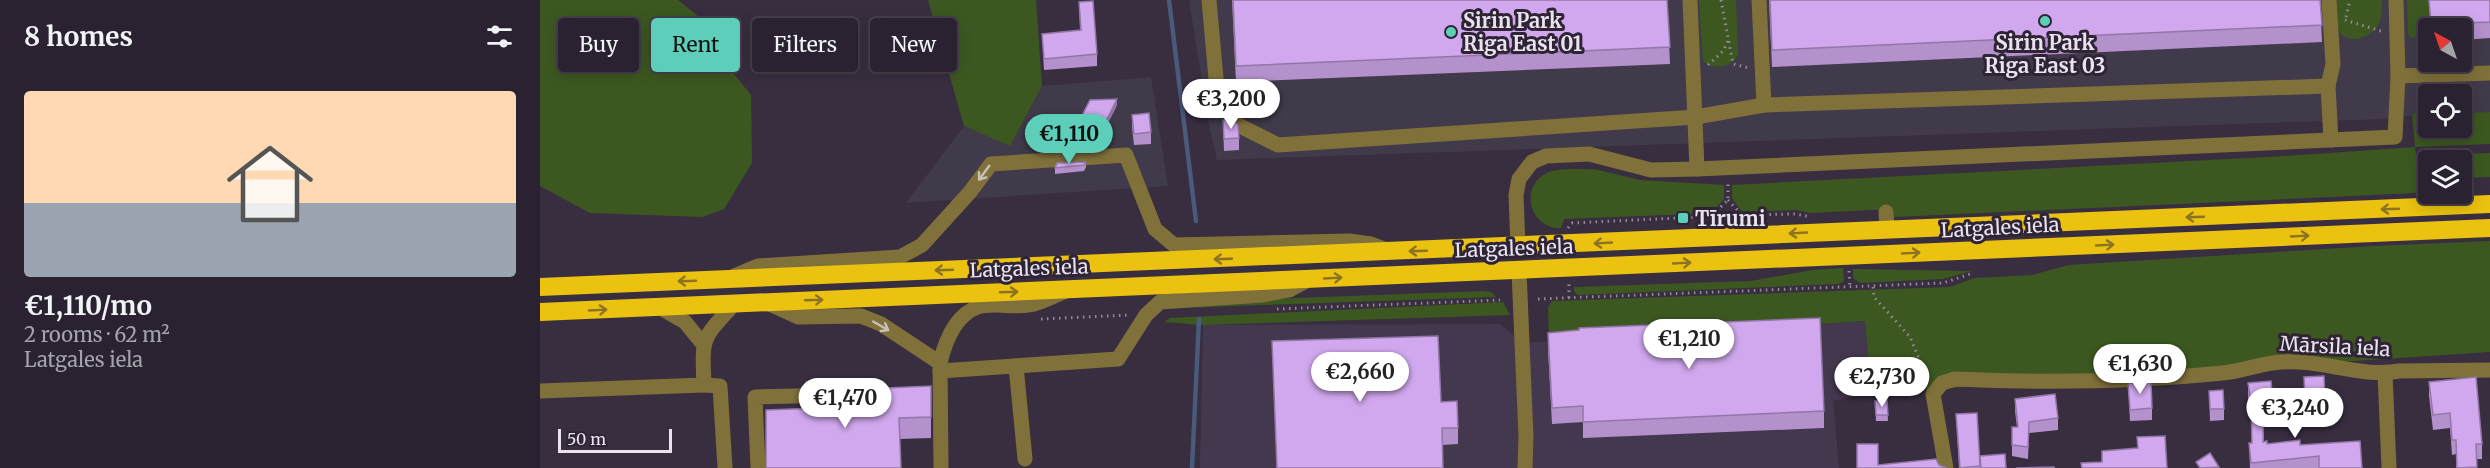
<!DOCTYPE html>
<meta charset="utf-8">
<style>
:root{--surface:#2a2230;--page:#322a38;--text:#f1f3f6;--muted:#a5a4ab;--line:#463f4c;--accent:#5dceb9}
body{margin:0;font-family:Merriweather,serif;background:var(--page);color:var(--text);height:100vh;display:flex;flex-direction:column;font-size:22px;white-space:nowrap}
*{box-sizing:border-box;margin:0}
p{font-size:20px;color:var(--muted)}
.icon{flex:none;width:33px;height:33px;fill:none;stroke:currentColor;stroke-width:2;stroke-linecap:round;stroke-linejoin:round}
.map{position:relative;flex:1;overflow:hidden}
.side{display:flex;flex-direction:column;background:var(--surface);width:540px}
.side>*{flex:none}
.top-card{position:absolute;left:18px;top:18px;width:570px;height:54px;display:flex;gap:12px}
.needle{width:39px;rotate:320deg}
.controls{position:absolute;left:1878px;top:18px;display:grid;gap:12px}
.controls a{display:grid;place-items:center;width:54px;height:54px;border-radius:6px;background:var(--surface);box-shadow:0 3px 15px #0003,0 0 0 2px var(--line);font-size:30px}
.scale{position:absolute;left:18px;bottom:15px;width:114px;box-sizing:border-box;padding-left:6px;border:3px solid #e9e3ee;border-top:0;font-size:16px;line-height:21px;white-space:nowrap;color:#e9e3ee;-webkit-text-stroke:4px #2e2435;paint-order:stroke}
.price{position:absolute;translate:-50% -51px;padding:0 14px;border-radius:21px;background:#fff;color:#222;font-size:20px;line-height:39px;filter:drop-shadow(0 2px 3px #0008)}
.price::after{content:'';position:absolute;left:50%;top:36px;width:18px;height:14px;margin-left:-9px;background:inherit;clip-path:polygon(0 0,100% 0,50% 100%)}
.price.on{background:var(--accent);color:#111}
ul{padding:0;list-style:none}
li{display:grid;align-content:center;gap:12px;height:318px;padding:0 24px}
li+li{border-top:2px solid var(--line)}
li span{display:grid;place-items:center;height:186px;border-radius:6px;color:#555}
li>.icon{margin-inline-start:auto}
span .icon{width:108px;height:108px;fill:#fffc;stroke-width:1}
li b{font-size:26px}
h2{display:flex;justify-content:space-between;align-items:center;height:72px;padding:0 24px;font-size:26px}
.chip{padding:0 21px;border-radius:6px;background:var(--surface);box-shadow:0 3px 15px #0003,0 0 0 2px var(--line);font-size:21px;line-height:54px}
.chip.on{background:var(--accent);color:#111}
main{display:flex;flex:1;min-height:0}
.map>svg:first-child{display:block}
</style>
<main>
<section class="side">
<h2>8 homes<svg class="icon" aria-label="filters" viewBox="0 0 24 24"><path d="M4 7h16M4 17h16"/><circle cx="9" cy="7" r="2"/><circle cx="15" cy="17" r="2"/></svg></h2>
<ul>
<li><span style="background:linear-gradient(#ffd9b3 60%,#9aa5b1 0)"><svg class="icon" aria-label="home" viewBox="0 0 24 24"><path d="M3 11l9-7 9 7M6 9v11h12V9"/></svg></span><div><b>€1,110/mo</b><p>2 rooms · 62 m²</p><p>Latgales iela</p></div></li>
</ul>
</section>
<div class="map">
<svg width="1950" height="468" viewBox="0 0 1950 468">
<rect width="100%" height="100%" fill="#382e40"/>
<g fill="#403a4a" fill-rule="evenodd">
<path d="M 649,0 L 1950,0 L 1950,112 L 1922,113 L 1922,94 L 1888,94 L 1888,113 L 1843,119 L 677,160 L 669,126 ZM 1888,28 L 1922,28 L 1922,62 L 1888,62 Z"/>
<path d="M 611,77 L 628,186 L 366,203 L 424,126 L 470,146 L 502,86 Z"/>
</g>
<path fill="#44384e" d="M 1326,321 L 1332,393 L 1293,401 L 1299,468 L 660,468 L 663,325 L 960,324 L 982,343 Z"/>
<g fill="#3c5820">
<path d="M 0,0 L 138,0 L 163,20 L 189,68 L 211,95 L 212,163 L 184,209 L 162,217 L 50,213 L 0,186 Z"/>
<path d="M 388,0 L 496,0 L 502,86 L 470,146 L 424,126 Z"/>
<path d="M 1159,0 L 1196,0 L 1198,54 C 1194,67 1172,71 1163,61 Z"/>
<path d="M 1796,0 L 1842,0 C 1842,9 1842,20 1837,27 C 1828,39 1804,46 1798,28 C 1795,21 1797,8 1796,0 Z"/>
<path d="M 1867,0 L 1889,0 L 1888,36 L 1872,38 L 1868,34 Z"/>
<path d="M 1950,112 L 1950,144 L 1875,147 L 1876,156 L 1950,153 L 1950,177 L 1922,178 L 1922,160 L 1888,160 L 1888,180 L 1876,180 L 1877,193 L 1354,217 L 1353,209 L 1270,213 L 1256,210 L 1202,212 L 1192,198 L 1192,185 L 1746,156 L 1875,147 L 1872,114 L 1888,113 L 1888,128 L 1922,128 L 1922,113 Z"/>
<path d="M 1054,169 L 1100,180 L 1184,185 L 1184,199 L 1175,209 L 1153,209 L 1152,214 L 1024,219 L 1021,228 C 989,229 979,186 1007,173 C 1021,167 1039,170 1054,169 Z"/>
<path d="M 1950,241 L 1950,352 L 1332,393 L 1325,321 L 1009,341 L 1008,307 L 1012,301 L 1410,287 L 1434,278 L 1492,275 L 1529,265 L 1833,246 Z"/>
<path d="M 1303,268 L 1304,281 L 1299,284 L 1038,295 L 1034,291 L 1034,287 L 1211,281 L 1273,270 Z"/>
<path d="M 1313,269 L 1432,271 L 1403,279 L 1320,283 L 1313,278 Z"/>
<path d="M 943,291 L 951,292 L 956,297 L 639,308 L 646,302 Z"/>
<path d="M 963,302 L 970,315 L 663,325 L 624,322 L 630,318 Z"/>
</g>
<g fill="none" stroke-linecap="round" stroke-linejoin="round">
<g stroke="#495a7b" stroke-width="4.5">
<path d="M 629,0 L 656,221"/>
<path d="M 652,468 L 659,319"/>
</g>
<g stroke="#938b9a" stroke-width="3" stroke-dasharray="1.5 4.5" stroke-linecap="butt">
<path d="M 1181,0 L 1193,64 L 1209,68"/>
<path d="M 1806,17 L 1810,0"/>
<path d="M 1805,20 L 1844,32"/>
<path d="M 1168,65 L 1183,51 L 1188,41"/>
<path d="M 1188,200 L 1201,214"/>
<path d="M 1172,215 L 1188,200 L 1188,180"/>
<path d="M 1028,228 L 1032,223 L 1201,215 L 1254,214 L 1267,216"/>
<path d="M 1309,271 L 1310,287"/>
<path d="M 1333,287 L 1334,297 L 1370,337 L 1387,378"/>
<path d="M 1029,298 L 1029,284"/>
<path d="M 998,299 L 1403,283 L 1433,273"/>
<path d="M 737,309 L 960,300"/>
<path d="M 501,319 L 590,315"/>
</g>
<g stroke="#80703a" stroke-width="15">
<path d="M 669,0 L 677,90 L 696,124 L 738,145 L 1156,117 L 1224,105"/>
<path d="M 1150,0 L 1157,169"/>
<path d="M 1219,0 L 1224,105 L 1788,86"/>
<path d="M 1789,0 L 1793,64 L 1788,86 L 1791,140"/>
<path d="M 1858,76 L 1950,73"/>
<path d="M 1346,212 L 1347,229"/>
<path d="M 978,247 L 976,195 L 979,179 L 992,162 L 1006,156 L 1049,154 L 1111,170 L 1157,169 L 1855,137 L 1858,76 L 1856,0"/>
<path d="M 979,271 L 986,437 L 985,468"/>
<path d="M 192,277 L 218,266 L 360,257 L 382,245 L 430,192 L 451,164 L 586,155 L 615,229 L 634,245 L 809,241 L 831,244 L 844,249"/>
<path d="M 225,302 L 258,317 L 321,316 L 341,324 L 400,363"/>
<path d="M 119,307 L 145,322 L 163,344"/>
<path d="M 476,366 L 485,459"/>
<path d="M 400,371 L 578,359 L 606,315 L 620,302 L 723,295 L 749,290 L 768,280"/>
<path d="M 1845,373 L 1849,468"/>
<path d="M 164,385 L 180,386 L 185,468"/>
<path d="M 0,391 L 164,385 C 162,337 161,340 194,304"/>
<path d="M 218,468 L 215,397 L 298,395"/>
<path d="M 401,468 L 400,363 C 405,342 415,315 438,307 C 453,302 473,308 489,305 C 501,303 513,296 524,292"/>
<path d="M 1406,468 L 1393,394 L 1402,383 L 1415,379 C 1504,383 1594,382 1683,373 C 1703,371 1722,363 1742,362 C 1781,359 1821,378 1859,371 L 1950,370"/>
</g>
<g stroke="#ebc210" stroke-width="18">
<path d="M 0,287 L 1950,204"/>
<path d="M 0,312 L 1950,228"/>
</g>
</g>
<g fill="#b490cd">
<path d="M 692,0 L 1127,0 L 1130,64 L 696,82 Z"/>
<path d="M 1229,0 L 1780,0 L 1782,42 L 1232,67 Z"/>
<path d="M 1889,0 L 1950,0 L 1950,38 L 1922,40 L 1922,28 L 1890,28 Z"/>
<path d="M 539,2 L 557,54 L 557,66 L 504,70 L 502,34 L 540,30 Z"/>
<path d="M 577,105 L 556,147 L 528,149 L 528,143 Z"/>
<path d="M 592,115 L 611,132 L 611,144 L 594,145 L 592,127 Z"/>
<path d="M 683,120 L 699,138 L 699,150 L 684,151 Z"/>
<path d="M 546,162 L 546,167 L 544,171 L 515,174 L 515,168 Z"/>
<path d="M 1008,333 L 1284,411 L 1284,428 L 1043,438 L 1043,422 L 1012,424 L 1008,349 Z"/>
<path d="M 732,341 L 901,402 L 918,428 L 918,444 L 902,445 L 903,468 L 737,468 Z"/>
<path d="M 1764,377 L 1785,403 L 1785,415 L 1765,416 Z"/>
<path d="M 1889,382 L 1942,444 L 1942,459 L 1936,459 L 1937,468 L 1916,468 L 1916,454 L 1912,455 L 1910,428 L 1893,430 L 1889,396 Z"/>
<path d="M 1588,383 L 1612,408 L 1612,420 L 1590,421 Z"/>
<path d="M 1708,383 L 1733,402 L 1733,416 L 1724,417 L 1724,442 L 1727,444 L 1760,445 L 1822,468 L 1710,468 L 1709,443 L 1712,443 L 1711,418 L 1708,397 Z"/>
<path d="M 391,386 L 391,438 L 359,439 L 278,408 L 278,391 Z"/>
<path d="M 1669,391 L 1684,409 L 1684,420 L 1670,421 Z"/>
<path d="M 1475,399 L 1518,418 L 1518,430 L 1489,433 L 1488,459 L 1472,456 L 1472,427 L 1477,427 L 1475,411 Z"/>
<path d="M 1347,400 L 1348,421 L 1336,421 L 1335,401 Z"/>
<path d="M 1416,414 L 1440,463 L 1466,468 L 1419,468 Z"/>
</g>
<path fill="#9276a7" d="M 577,99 L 577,105 L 556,147 L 556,141 Z"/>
<g fill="#d1a8ee" stroke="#9276a7" stroke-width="1.5">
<path d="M 693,0 L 1127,0 L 1130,47 L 696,66 Z"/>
<path d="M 1230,0 L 1780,0 L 1782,25 L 1232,50 Z"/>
<path d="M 1889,0 L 1950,0 L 1950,22 L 1891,24 Z"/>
<path d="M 553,1 L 557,54 L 504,59 L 502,34 L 541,30 L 539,2 Z"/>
<path d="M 577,99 L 556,141 L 528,143 L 550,100 Z"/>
<path d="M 609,113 L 611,132 L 594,134 L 592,115 Z"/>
<path d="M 683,120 L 690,120 L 698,124 L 699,138 L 684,139 Z"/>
<path d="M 546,162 L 544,165 L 515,168 L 517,163 Z"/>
<path d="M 1280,318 L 1284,411 L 1043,422 L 1043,406 L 1012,408 L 1008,333 L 1039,330 L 1039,328 Z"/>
<path d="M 898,336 L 901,402 L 917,401 L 918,428 L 902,428 L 903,468 L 737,468 L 732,341 Z"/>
<path d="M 1784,376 L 1785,403 L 1765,404 L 1764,377 Z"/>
<path d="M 1936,377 L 1942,444 L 1936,444 L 1937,467 L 1917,468 L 1916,440 L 1912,440 L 1910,413 L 1893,415 L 1889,382 Z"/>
<path d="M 1611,381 L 1612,408 L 1590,410 L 1588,383 Z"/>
<path d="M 1731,381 L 1733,402 L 1724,403 L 1723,442 L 1727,441 L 1727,444 L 1760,440 L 1760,445 L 1820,441 L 1822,468 L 1779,468 L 1779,456 L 1711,463 L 1709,443 L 1712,443 L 1711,404 L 1708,383 Z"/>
<path d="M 391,386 L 391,417 L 359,418 L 361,468 L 226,468 L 226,410 L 278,408 L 278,391 Z"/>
<path d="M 1683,390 L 1684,409 L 1670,409 L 1669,391 Z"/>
<path d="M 1515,394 L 1518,418 L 1489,422 L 1488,447 L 1472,445 L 1472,427 L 1478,427 L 1475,399 Z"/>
<path d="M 1347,400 L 1348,415 L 1336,415 L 1335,401 Z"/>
<path d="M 1437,413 L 1440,466 L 1420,468 L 1416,414 Z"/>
<path d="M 1625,436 L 1627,468 L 1542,468 L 1541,463 L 1562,462 L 1562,451 L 1598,448 L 1597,437 Z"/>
<path d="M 1317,444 L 1338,444 L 1338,465 L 1396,459 L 1399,465 L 1407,468 L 1317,468 Z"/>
<path d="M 1670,453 L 1679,467 L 1660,468 L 1656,462 Z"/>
<path d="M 1465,454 L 1466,468 L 1441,468 L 1440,456 Z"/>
<path d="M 1514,467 L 1514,468 L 1476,468 Z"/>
</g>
<defs><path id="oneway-shaft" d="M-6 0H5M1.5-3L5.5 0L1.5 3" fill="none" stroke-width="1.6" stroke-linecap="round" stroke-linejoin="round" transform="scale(1.5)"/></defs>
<g stroke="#cac0b8">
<use href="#oneway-shaft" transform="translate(444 173) rotate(126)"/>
<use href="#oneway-shaft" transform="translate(341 326) rotate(30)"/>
</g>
<g stroke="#8c7322">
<use href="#oneway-shaft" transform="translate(1850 209) rotate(178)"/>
<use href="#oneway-shaft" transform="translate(1655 217) rotate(178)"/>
<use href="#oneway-shaft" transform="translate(1258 233) rotate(177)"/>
<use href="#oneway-shaft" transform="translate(1760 236) rotate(-3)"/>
<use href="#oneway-shaft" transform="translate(1063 243) rotate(177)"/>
<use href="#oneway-shaft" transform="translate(1565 245) rotate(-3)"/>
<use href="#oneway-shaft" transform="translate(878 251) rotate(178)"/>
<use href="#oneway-shaft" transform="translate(1371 253) rotate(-3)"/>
<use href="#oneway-shaft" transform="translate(683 259) rotate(178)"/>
<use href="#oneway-shaft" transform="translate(1142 263) rotate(-3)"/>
<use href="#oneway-shaft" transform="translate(404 270) rotate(178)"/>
<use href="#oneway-shaft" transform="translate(793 278) rotate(-3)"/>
<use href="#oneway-shaft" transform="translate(147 281) rotate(178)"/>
<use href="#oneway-shaft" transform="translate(469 292) rotate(-2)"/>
<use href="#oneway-shaft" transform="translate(274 300) rotate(-2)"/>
<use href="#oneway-shaft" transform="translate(58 310) rotate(-3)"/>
</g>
<g fill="#5dceb9" stroke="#2e2435" stroke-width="2">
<circle cx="1505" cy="21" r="6"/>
<circle cx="911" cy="32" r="6"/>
<rect x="1137" y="212" width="12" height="12" rx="3"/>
</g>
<g text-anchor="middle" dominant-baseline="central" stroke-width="6" stroke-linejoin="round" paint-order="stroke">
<g font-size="20" font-weight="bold" fill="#e9e3ee" stroke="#2e2435" text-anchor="start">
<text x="923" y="20">Sirin Park<tspan x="923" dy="23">Riga East 01</tspan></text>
<text x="1505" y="42" text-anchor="middle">Sirin Park<tspan x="1505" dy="23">Riga East 03</tspan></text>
<text x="1155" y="218">Tīrumi</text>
</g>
<g font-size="20" fill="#e9e3ee" stroke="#2e2435">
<text transform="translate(1460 227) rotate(-3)">Latgales iela</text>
<text transform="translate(974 248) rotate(-2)">Latgales iela</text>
<text transform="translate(489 268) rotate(-2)">Latgales iela</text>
<text transform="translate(1795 346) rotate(3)">Mārsila iela</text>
</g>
</g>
</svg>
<div class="controls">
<a><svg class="needle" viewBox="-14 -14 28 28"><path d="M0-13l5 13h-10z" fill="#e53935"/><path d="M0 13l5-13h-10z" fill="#a5a4ab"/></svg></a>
<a><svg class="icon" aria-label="locate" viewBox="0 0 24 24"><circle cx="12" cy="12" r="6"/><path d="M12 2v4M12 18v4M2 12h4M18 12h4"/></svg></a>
<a><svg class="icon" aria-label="layers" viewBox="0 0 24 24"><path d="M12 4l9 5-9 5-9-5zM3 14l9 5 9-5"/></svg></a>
</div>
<div class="scale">50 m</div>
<b class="price" style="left:691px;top:130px">€3,200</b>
<b class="price on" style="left:529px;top:165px">€1,110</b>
<b class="price" style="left:1149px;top:370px">€1,210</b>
<b class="price" style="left:1600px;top:395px">€1,630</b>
<b class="price" style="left:820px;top:403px">€2,660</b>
<b class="price" style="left:1342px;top:408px">€2,730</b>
<b class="price" style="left:305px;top:429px">€1,470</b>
<b class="price" style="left:1755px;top:439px">€3,240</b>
<div class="top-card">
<a class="chip">Buy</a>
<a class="chip on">Rent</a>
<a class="chip">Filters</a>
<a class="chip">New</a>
</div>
</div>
</main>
